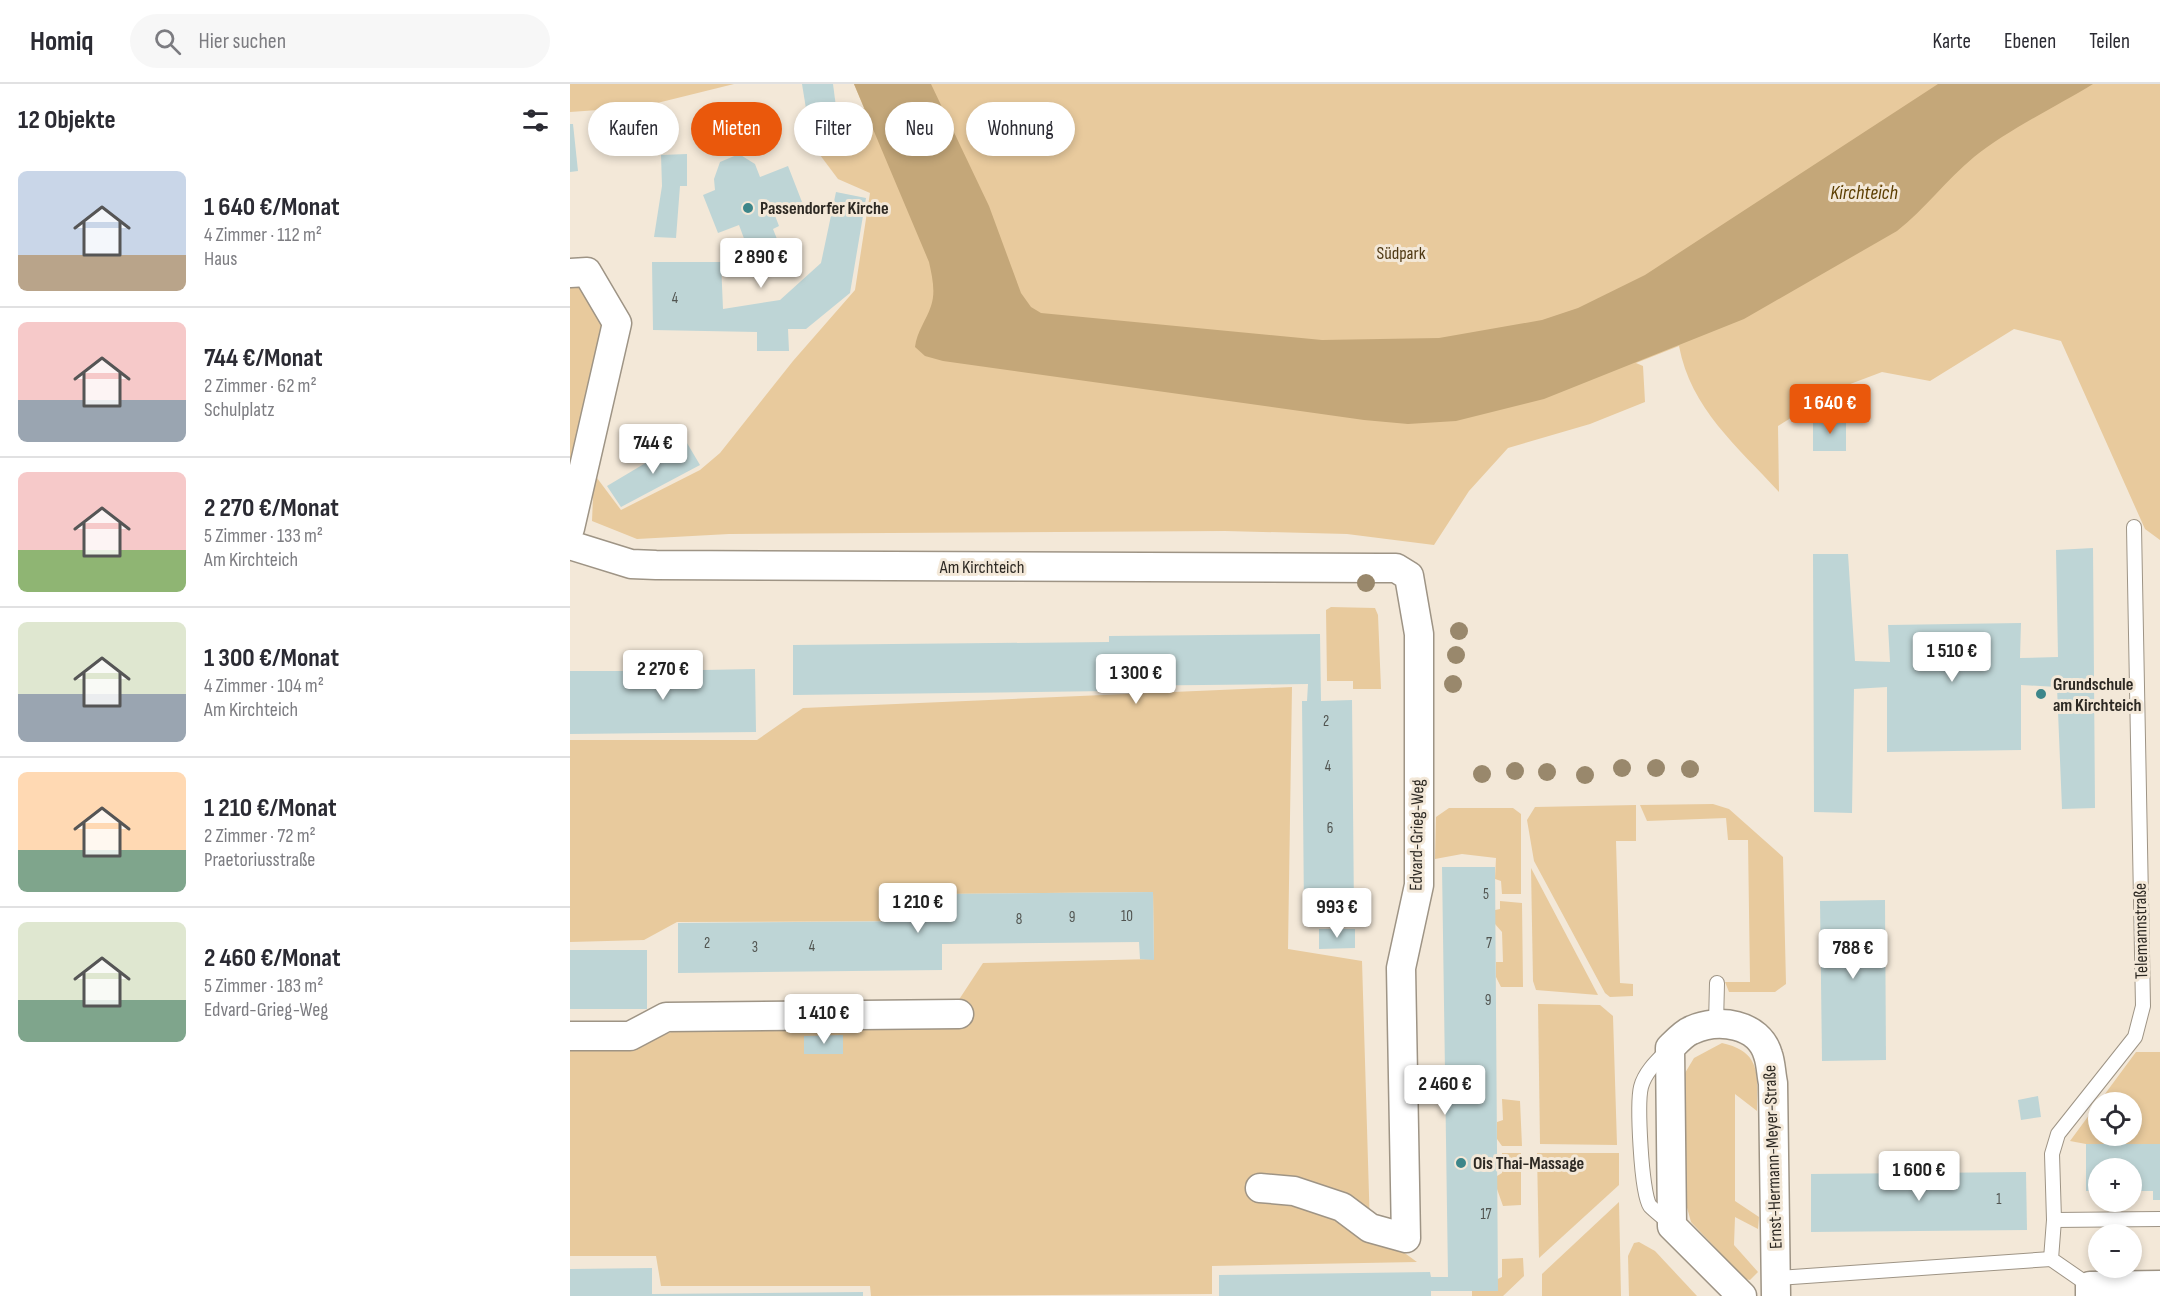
<!DOCTYPE html>
<html lang="de">
<meta charset="utf-8">
<style>
:root{--surface:#fff;--page:#f7f7f7;--text:#2b2b33;--muted:#7c7c81;--line:#e1e1e2;--accent:#ea580c}
body{margin:0;font-family:"Sofia Sans Condensed",sans-serif;background:var(--page);color:var(--text);height:100vh;display:flex;flex-direction:column;font-size:22px;white-space:nowrap}
*{box-sizing:border-box;margin:0}
p{font-size:20px;color:var(--muted)}
.icon{flex:none;width:33px;height:33px;fill:none;stroke:currentColor;stroke-width:2;stroke-linecap:round;stroke-linejoin:round}
.map{position:relative;flex:1;overflow:hidden}
.sheet{display:flex;flex-direction:column;background:var(--surface);width:570px}
.sheet>*{flex:none}
.banner{position:absolute;left:18px;top:18px;width:570px;height:54px;display:flex;gap:12px}
.controls{position:absolute;left:1518px;top:1008px;display:grid;gap:12px}
.controls a{display:grid;place-items:center;width:54px;height:54px;border-radius:50%;background:var(--surface);box-shadow:0 3px 9px #0003;font-size:30px}
.price{position:absolute;translate:-50% -51px;padding:0 14px;border-radius:6px;background:#fff;color:#222;font-size:20px;line-height:39px;filter:drop-shadow(0 2px 3px #0008)}
.price::after{content:'';position:absolute;left:50%;top:36px;width:18px;height:14px;margin-left:-9px;background:inherit;clip-path:polygon(0 0,100% 0,50% 100%)}
.price.current{background:var(--accent);color:#fff}
ul{padding:0;list-style:none}
li{display:flex;align-items:center;gap:18px;height:150px;padding:0 18px}
li+li{border-top:2px solid var(--line)}
li span{display:grid;place-items:center;flex:none;width:168px;height:120px;border-radius:9px;color:#555}
li>.icon{margin-inline-start:auto}
span .icon{width:72px;height:72px;fill:#fffc;stroke-width:1}
li b{font-size:26px}
h2{display:flex;justify-content:space-between;align-items:center;height:72px;padding:0 18px;font-size:26px}
.pill{padding:0 21px;border-radius:27px;background:var(--surface);box-shadow:0 3px 9px #0003;font-size:21px;line-height:54px}
.pill.current{background:var(--accent);color:#fff}
header{display:flex;align-items:center;gap:36px;box-sizing:border-box;height:84px;padding:0 30px;background:var(--surface);border-bottom:2px solid var(--line)}
header strong{font-size:28px}
nav{display:flex;gap:33px;margin-inline-start:auto;font-size:21px}
.search{width:420px;height:54px;background:var(--page);display:flex;align-items:center;gap:15px;box-sizing:border-box;padding:0 21px;border-radius:33px;color:var(--muted);font-size:22px}
main{display:flex;flex:1;min-height:0}
.map>svg:first-child{display:block}
</style>
<header>
<strong>Homiq</strong>
<div class="search"><svg class="icon" aria-label="search" viewBox="0 0 24 24"><circle cx="10" cy="10" r="6"/><path d="M15 15l6 6"/></svg>Hier suchen</div>
<nav><a>Karte</a><a>Ebenen</a><a>Teilen</a></nav>
</header>
<main>
<section class="sheet">
<h2>12 Objekte<svg class="icon" aria-label="filters" viewBox="0 0 24 24"><path d="M4 7h16M4 17h16"/><circle cx="9" cy="7" r="2"/><circle cx="15" cy="17" r="2"/></svg></h2>
<ul>
<li><span style="background:linear-gradient(#c9d6e8 70%,#b9a48a 0)"><svg class="icon" aria-label="home" viewBox="0 0 24 24"><path d="M3 11l9-7 9 7M6 9v11h12V9"/></svg></span><div><b>1 640 €/Monat</b><p>4 Zimmer · 112 m²</p><p>Haus</p></div></li>
<li><span style="background:linear-gradient(#f6c9c9 65%,#9aa5b1 0)"><svg class="icon" aria-label="home" viewBox="0 0 24 24"><path d="M3 11l9-7 9 7M6 9v11h12V9"/></svg></span><div><b>744 €/Monat</b><p>2 Zimmer · 62 m²</p><p>Schulplatz</p></div></li>
<li><span style="background:linear-gradient(#f6c9c9 65%,#8fb573 0)"><svg class="icon" aria-label="home" viewBox="0 0 24 24"><path d="M3 11l9-7 9 7M6 9v11h12V9"/></svg></span><div><b>2 270 €/Monat</b><p>5 Zimmer · 133 m²</p><p>Am Kirchteich</p></div></li>
<li><span style="background:linear-gradient(#dfe7d0 60%,#9aa5b1 0)"><svg class="icon" aria-label="home" viewBox="0 0 24 24"><path d="M3 11l9-7 9 7M6 9v11h12V9"/></svg></span><div><b>1 300 €/Monat</b><p>4 Zimmer · 104 m²</p><p>Am Kirchteich</p></div></li>
<li><span style="background:linear-gradient(#ffd9b3 65%,#7fa58c 0)"><svg class="icon" aria-label="home" viewBox="0 0 24 24"><path d="M3 11l9-7 9 7M6 9v11h12V9"/></svg></span><div><b>1 210 €/Monat</b><p>2 Zimmer · 72 m²</p><p>Praetoriusstraße</p></div></li>
<li><span style="background:linear-gradient(#dfe7d0 65%,#7fa58c 0)"><svg class="icon" aria-label="home" viewBox="0 0 24 24"><path d="M3 11l9-7 9 7M6 9v11h12V9"/></svg></span><div><b>2 460 €/Monat</b><p>5 Zimmer · 183 m²</p><p>Edvard-Grieg-Weg</p></div></li>
</ul>
</section>
<div class="map">
<svg width="1590" height="1212" viewBox="0 0 1590 1212">
<rect width="100%" height="100%" fill="#f3e8d8"/>
<g fill="#e8ca9d">
<path d="M 0,0 L 164,0 L 71,23 L 0,28 Z"/>
<path d="M 284,0 L 1590,0 L 1590,456 L 1575,445 L 1491,257 L 1444,245 L 1360,297 L 1312,288 L 1267,305 L 1208,342 L 1209,408 C 1167,362 1121,325 1109,262 L 1066,279 L 1073,282 L 1075,318 L 1020,340 L 938,364 L 899,407 L 864,461 L 777,450 L 655,447 L 159,450 L 67,455 L 22,437 L 24,390 L 51,426 L 130,386 L 150,369 L 223,277 L 285,206 L 300,109 L 268,95 L 235,51 L 294,24 Z"/>
<path d="M 0,196 L 12,196 L 34,234 L 0,405 Z"/>
<path d="M 761,523 L 805,524 L 808,531 L 811,605 L 783,605 L 783,597 L 757,597 L 756,526 Z"/>
<path d="M 722,603 L 718,865 L 792,877 L 800,1144 L 847,1178 L 642,1182 L 642,1210 L 301,1212 L 300,1202 L 91,1202 L 86,1172 L 0,1172 L 0,964 L 67,963 L 117,941 L 371,943 L 413,879 L 584,875 L 583,808 L 372,810 L 372,837 L 107,838 L 74,856 L 0,858 L 0,656 L 187,656 L 233,624 Z"/>
<path d="M 1143,720 L 1159,725 L 1213,773 L 1216,900 L 1205,908 L 1159,908 L 1155,898 L 1180,898 L 1178,756 L 1158,756 L 1156,734 L 1077,737 L 1070,721 Z"/>
<path d="M 1066,721 L 1066,757 L 1046,757 L 1050,899 L 1063,900 L 1063,912 L 1040,913 L 1035,909 L 964,777 L 957,736 L 965,723 Z"/>
<path d="M 879,724 L 943,724 L 951,730 L 951,810 L 932,810 L 931,797 L 925,795 L 926,774 L 892,770 L 865,775 L 866,733 Z"/>
<path d="M 961,784 L 1028,911 L 966,906 L 963,897 Z"/>
<path d="M 930,817 L 952,819 L 953,903 L 931,903 L 926,893 L 926,878 L 933,878 L 932,848 L 925,840 L 925,826 L 930,825 Z"/>
<path d="M 968,920 L 1030,921 L 1043,932 L 1047,1061 L 970,1060 Z"/>
<path d="M 1152,959 C 1193,968 1187,993 1187,1027 L 1165,1010 L 1165,1117 L 1189,1133 L 1188,1145 L 1165,1133 L 1164,1161 L 1188,1188 L 1180,1196 L 1175,1195 L 1121,1138 L 1116,1120 L 1115,989 L 1124,974 Z"/>
<path d="M 1566,968 L 1590,968 L 1590,1060 L 1516,1060 L 1500,1057 L 1528,1019 L 1528,1052 L 1562,1052 L 1562,1018 L 1529,1018 Z"/>
<path d="M 932,1015 L 950,1017 L 952,1062 L 932,1062 L 927,1055 L 927,1038 L 933,1036 Z"/>
<path d="M 932,1069 L 951,1069 L 951,1121 L 933,1122 L 927,1105 L 927,1092 L 932,1089 Z"/>
<path d="M 967,1069 L 1049,1069 L 1049,1101 L 969,1174 Z"/>
<path d="M 1049,1118 L 1051,1212 L 972,1212 L 972,1190 Z"/>
<path d="M 1069,1158 L 1085,1167 L 1127,1212 L 1059,1212 L 1058,1172 L 1064,1159 Z"/>
<path d="M 953,1174 L 954,1192 L 933,1212 L 902,1212 L 902,1207 L 932,1193 L 932,1175 Z"/>
</g>
<path fill="#c4a779" d="M 284,0 L 361,0 L 419,122 L 451,209 L 461,223 L 471,229 L 752,256 L 869,254 L 972,236 L 1008,224 L 1075,191 L 1368,0 L 1523,0 C 1487,22 1436,47 1404,73 C 1376,96 1355,125 1327,147 L 1174,235 L 974,315 L 886,337 L 838,340 L 794,336 L 373,277 L 355,272 L 345,263 C 347,247 356,237 361,222 C 366,208 362,192 359,178 Z"/>
<g fill="#bed5d6">
<path d="M 232,0 L 263,0 L 268,38 L 239,43 Z"/>
<path d="M 0,40 L 3,40 L 8,87 L 0,88 Z"/>
<path d="M 117,70 L 117,102 L 110,102 L 106,154 L 84,153 L 92,102 L 91,71 Z"/>
<path d="M 169,70 L 185,80 L 190,93 L 218,82 L 232,118 L 204,129 L 209,142 L 203,145 L 211,165 L 182,176 L 169,141 L 148,149 L 133,111 L 145,106 L 144,95 L 150,78 Z"/>
<path d="M 266,108 L 296,114 L 280,209 L 236,245 L 218,245 L 219,267 L 187,267 L 187,248 L 83,246 L 82,178 L 151,178 L 153,225 L 210,216 L 251,179 Z"/>
<rect x="1243" y="335" width="33" height="32"/>
<path d="M 117,359 L 130,381 L 51,423 L 37,402 L 94,368 L 96,371 Z"/>
<path d="M 1523,464 L 1525,724 L 1492,725 L 1487,603 L 1451,601 L 1451,666 L 1317,668 L 1317,603 L 1284,605 L 1282,729 L 1244,728 L 1243,470 L 1278,470 L 1285,577 L 1320,578 L 1318,541 L 1451,539 L 1450,574 L 1488,573 L 1486,466 Z"/>
<path d="M 750,550 L 751,617 L 782,616 L 784,828 L 734,828 L 732,617 L 737,617 L 738,600 L 539,602 L 539,607 L 223,611 L 223,561 L 539,558 L 539,552 Z"/>
<path d="M 72,575 L 82,575 L 81,587 L 185,585 L 186,648 L 0,650 L 0,587 L 71,587 Z"/>
<path d="M 872,783 L 925,783 L 928,1207 L 861,1207 L 861,1212 L 649,1212 L 649,1191 L 860,1188 L 861,1193 L 878,1193 Z"/>
<path d="M 583,808 L 584,876 L 570,875 L 569,858 L 372,860 L 372,886 L 108,889 L 108,839 L 372,837 L 372,810 Z"/>
<path d="M 1315,816 L 1316,976 L 1252,977 L 1250,817 Z"/>
<path d="M 749,845 L 785,845 L 785,864 L 749,865 Z"/>
<rect x="0" y="866" width="77" height="59"/>
<path d="M 273,951 L 273,970 L 234,970 L 234,952 Z"/>
<path d="M 1468,1012 L 1471,1033 L 1451,1036 L 1448,1016 Z"/>
<path d="M 1516,1060 L 1590,1060 L 1590,1116 L 1583,1116 L 1583,1107 L 1562,1107 L 1562,1084 L 1528,1084 L 1528,1107 L 1516,1107 Z"/>
<path d="M 1456,1088 L 1457,1146 L 1241,1148 L 1241,1090 Z"/>
<path d="M 82,1184 L 82,1210 L 293,1208 L 293,1212 L 0,1212 L 0,1185 Z"/>
</g>
<g fill="none" stroke-linecap="round" stroke-linejoin="round">
<defs>
<g id="service">
<path d="M 1146,940 L 1147,899"/>
<path d="M 1098,966 C 1087,977 1075,988 1071,1003 C 1067,1019 1071,1109 1080,1122 C 1086,1128 1094,1134 1101,1140"/>
<path d="M 1484,1136 L 1590,1135"/>
<path d="M 1207,1194 L 1481,1175"/>
<path d="M 1520,1202 L 1481,1175 L 1484,1136 L 1482,1070 L 1488,1050 L 1565,953 L 1573,922 L 1564,443"/>
</g>
<g id="minor">
<path d="M 0,189 L 17,188 L 47,239 L 0,444"/>
<path d="M 0,461 L 61,480 L 86,481 L 810,484 L 826,484 L 839,492 L 849,550 L 849,801 L 831,884 L 836,1154 L 800,1144 L 772,1123 L 724,1107 L 690,1104"/>
<path d="M 0,952 L 60,952 L 96,933 L 389,930"/>
<path d="M 1172,1212 L 1102,1142 L 1100,964 C 1106,958 1114,949 1122,946 C 1148,934 1189,939 1198,971 C 1201,979 1201,990 1203,999 L 1206,1212"/>
<path d="M 1520,1212 L 1520,1202 L 1590,1201"/>
</g>
</defs>
<use href="#service" stroke="#9e9485" stroke-width="16"/>
<use href="#minor" stroke="#9e9485" stroke-width="31"/>
<use href="#service" stroke="#fff" stroke-width="14"/>
<use href="#minor" stroke="#fff" stroke-width="28"/>
</g>
<g fill="#99886c">
<circle cx="796" cy="499" r="9"/>
<circle cx="889" cy="547" r="9"/>
<circle cx="886" cy="571" r="9"/>
<circle cx="883" cy="600" r="9"/>
<circle cx="1052" cy="684" r="9"/>
<circle cx="1086" cy="684" r="9"/>
<circle cx="1120" cy="685" r="9"/>
<circle cx="945" cy="687" r="9"/>
<circle cx="977" cy="688" r="9"/>
<circle cx="912" cy="690" r="9"/>
<circle cx="1015" cy="691" r="9"/>
</g>
<g fill="#3d868a" stroke="#f3e8d8" stroke-width="2">
<circle cx="178" cy="124" r="6"/>
<circle cx="1471" cy="610" r="6"/>
<circle cx="891" cy="1079" r="6"/>
</g>
<g text-anchor="middle" dominant-baseline="central" stroke-width="6" stroke-linejoin="round" paint-order="stroke">
<g font-size="15" fill="#515450">
<text x="105" y="214">4</text>
<text x="756" y="637">2</text>
<text x="758" y="682">4</text>
<text x="760" y="744">6</text>
<text x="916" y="810">5</text>
<text x="557" y="832">10</text>
<text x="502" y="833">9</text>
<text x="449" y="835">8</text>
<text x="137" y="859">2</text>
<text x="919" y="859">7</text>
<text x="242" y="862">4</text>
<text x="185" y="863">3</text>
<text x="918" y="916">9</text>
<text x="1429" y="1115">1</text>
<text x="916" y="1130">17</text>
</g>
<g font-size="18" font-weight="bold" fill="#2d2923" stroke="#f3e8d8" text-anchor="start">
<text x="190" y="124">Passendorfer Kirche</text>
<text x="1483" y="600">Grundschule<tspan x="1483" dy="21">am Kirchteich</tspan></text>
<text x="903" y="1079">Ois Thai-Massage</text>
</g>
<g font-size="18" fill="#4f3914" stroke="#f3e8d8">
<text x="831" y="169">Südpark</text>
</g>
<g font-size="18" fill="#2d2923" stroke="#f3e8d8">
<text x="412" y="483">Am Kirchteich</text>
<text transform="translate(847 751) rotate(-89)">Edvard-Grieg-Weg</text>
<text transform="translate(1571 847) rotate(-91)">Telemannstraße</text>
<text transform="translate(1203 1073) rotate(-92)">Ernst-Hermann-Meyer-Straße</text>
</g>
<g font-size="20" font-style="italic" fill="#5c3e01" stroke="#f3e8d8">
<text x="1294" y="109">Kirchteich</text>
</g>
</g>
</svg>
<div class="controls">
<a><svg class="icon" aria-label="locate" viewBox="0 0 24 24"><circle cx="12" cy="12" r="6"/><path d="M12 2v4M12 18v4M2 12h4M18 12h4"/></svg></a>
<a>+</a>
<a>−</a>
</div>
<b class="price" style="left:191px;top:205px">2 890 €</b>
<b class="price current" style="left:1260px;top:351px">1 640 €</b>
<b class="price" style="left:83px;top:391px">744 €</b>
<b class="price" style="left:1382px;top:599px">1 510 €</b>
<b class="price" style="left:93px;top:617px">2 270 €</b>
<b class="price" style="left:566px;top:621px">1 300 €</b>
<b class="price" style="left:348px;top:850px">1 210 €</b>
<b class="price" style="left:767px;top:855px">993 €</b>
<b class="price" style="left:1283px;top:896px">788 €</b>
<b class="price" style="left:254px;top:961px">1 410 €</b>
<b class="price" style="left:875px;top:1032px">2 460 €</b>
<b class="price" style="left:1349px;top:1118px">1 600 €</b>
<div class="banner">
<a class="pill">Kaufen</a>
<a class="pill current">Mieten</a>
<a class="pill">Filter</a>
<a class="pill">Neu</a>
<a class="pill">Wohnung</a>
</div>
</div>
</main>
